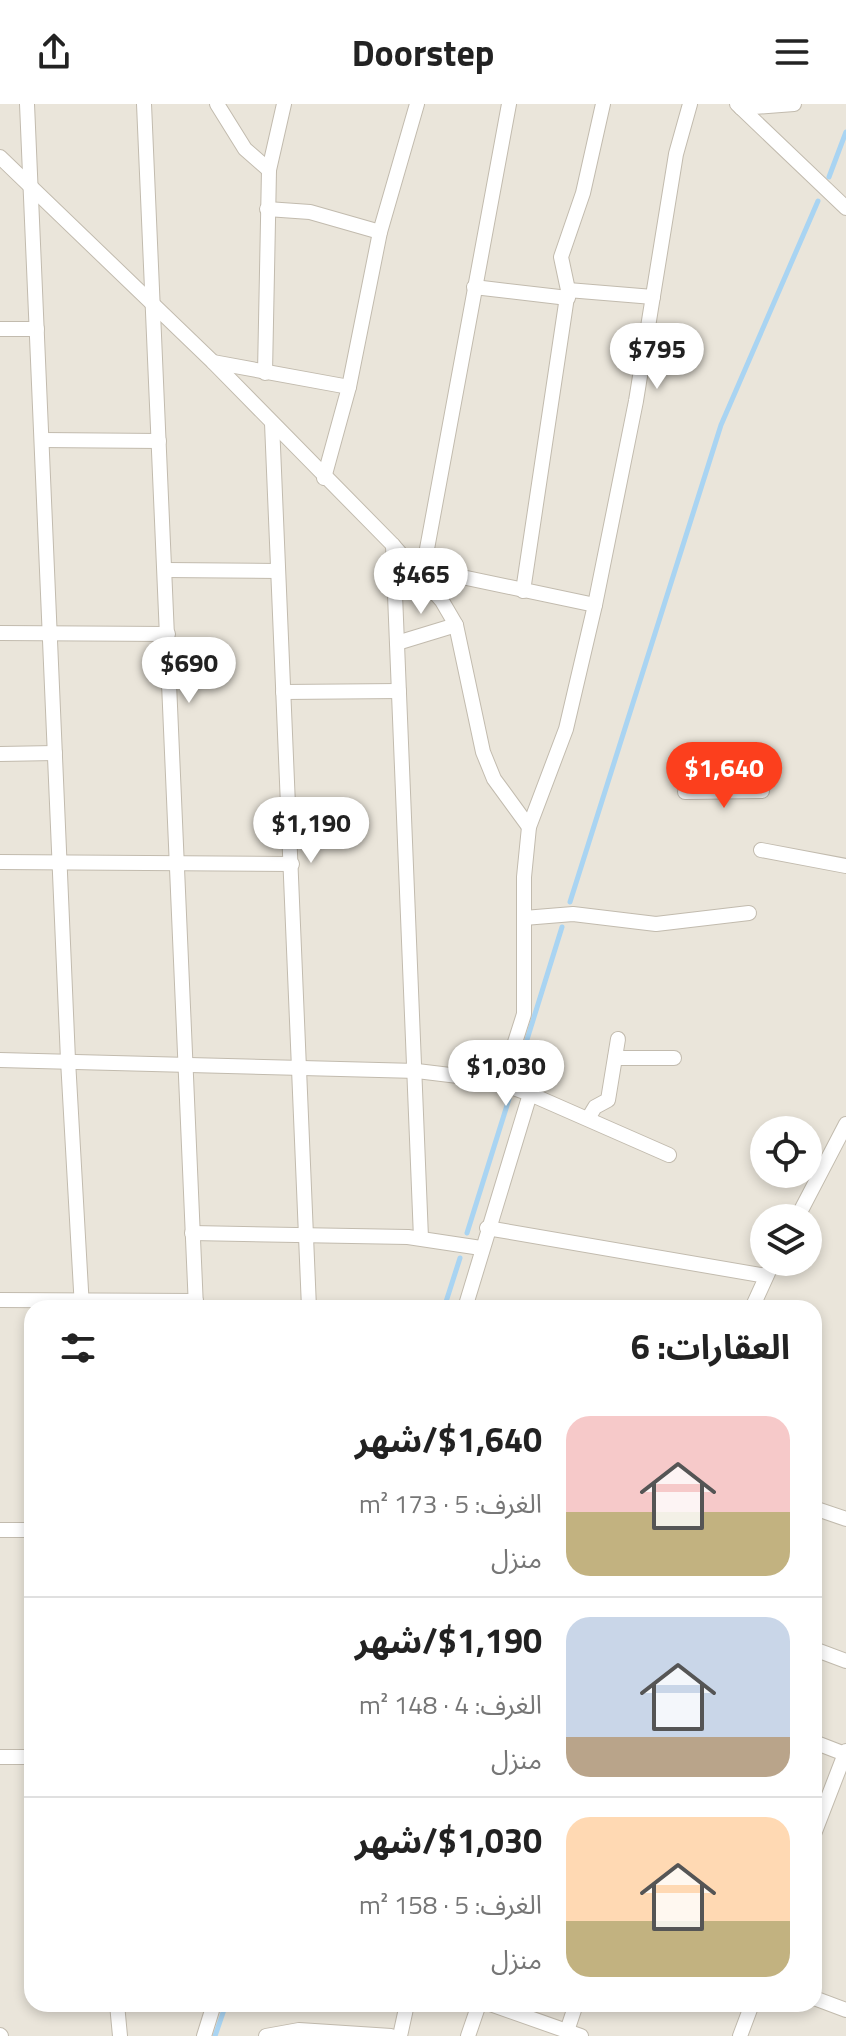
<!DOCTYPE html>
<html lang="ar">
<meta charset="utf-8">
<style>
:root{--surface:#fff;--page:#f6f6f6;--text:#222;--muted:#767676;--line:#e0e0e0;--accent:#fc3f1d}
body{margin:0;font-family:"Titillium Web","Noto Sans Arabic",sans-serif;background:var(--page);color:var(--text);direction:rtl;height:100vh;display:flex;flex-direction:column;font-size:30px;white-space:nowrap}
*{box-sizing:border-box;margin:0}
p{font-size:26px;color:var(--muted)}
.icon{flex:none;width:44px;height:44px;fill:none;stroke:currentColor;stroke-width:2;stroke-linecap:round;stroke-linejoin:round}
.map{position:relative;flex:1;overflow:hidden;direction:ltr}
.drawer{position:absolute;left:24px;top:1196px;width:798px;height:712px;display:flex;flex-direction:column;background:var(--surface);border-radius:24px;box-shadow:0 4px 12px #0003;direction:rtl}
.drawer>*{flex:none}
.controls{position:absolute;left:750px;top:1012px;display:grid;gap:16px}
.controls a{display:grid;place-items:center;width:72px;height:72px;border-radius:50%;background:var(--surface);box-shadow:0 4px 12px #0003;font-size:40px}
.price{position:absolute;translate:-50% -68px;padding:0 18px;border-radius:28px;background:#fff;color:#222;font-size:26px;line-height:52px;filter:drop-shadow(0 2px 4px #0008)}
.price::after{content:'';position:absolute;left:50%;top:48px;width:24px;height:18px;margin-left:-12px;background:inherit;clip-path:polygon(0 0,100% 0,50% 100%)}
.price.current{background:var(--accent);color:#fff}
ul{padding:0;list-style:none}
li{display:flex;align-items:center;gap:24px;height:200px;padding:0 32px}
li+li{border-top:2px solid var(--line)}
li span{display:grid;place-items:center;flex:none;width:224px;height:160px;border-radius:24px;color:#555}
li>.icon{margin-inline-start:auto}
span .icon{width:96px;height:96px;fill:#fffc;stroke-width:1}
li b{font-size:34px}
h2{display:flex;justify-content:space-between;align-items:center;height:96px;padding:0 32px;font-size:34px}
header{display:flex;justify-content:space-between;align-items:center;height:104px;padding:0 32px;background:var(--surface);font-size:36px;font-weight:700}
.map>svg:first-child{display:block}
</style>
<header><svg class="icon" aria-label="menu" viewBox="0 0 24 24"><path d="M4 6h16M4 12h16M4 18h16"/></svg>Doorstep<svg class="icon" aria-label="share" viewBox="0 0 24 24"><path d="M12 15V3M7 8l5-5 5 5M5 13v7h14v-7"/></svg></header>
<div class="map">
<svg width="846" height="1932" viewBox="0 0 846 1932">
<rect width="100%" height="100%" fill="#f6f3ec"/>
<path fill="#eae5da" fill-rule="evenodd" d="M 0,0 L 846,0 L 846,1932 L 0,1932 ZM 764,1026 L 808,1026 L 808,1070 L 764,1070 ZM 764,1114 L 808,1114 L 808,1158 L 764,1158 ZM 32,1204 L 814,1204 L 814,1900 L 32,1900 Z"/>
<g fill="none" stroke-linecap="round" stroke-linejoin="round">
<g stroke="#a9d4f2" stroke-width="5">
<path d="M 829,73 L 846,28"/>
<path d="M 570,798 L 721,321 L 818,97"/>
<path d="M 516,971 L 562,823"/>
<path d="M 467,1129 L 509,995"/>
<path d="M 444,1204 L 460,1154"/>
<path d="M 215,1932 L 226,1900"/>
</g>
<defs>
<g id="street">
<path d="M 27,0 L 68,956 L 82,1204"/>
<path d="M 144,0 L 196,1204"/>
<path d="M 217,0 L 245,45 L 269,66"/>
<path d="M 737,0 L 846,104"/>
<path d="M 741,4 L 794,0"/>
<path d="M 0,53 L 213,258 L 393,441 L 442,497 L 456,521 L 483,648 L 494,675 L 529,723"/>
<path d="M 267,105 L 310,108 L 380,128"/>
<path d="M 474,183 L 568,194"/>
<path d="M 568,186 L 561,153 L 583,89 L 603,0"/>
<path d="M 0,225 L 37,225"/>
<path d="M 213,258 L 349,283"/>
<path d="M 265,269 L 269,66 L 284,0"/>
<path d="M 272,319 L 309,1204"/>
<path d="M 43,336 L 159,337"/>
<path d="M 324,374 L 349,283 L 380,128 L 417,0"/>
<path d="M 393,441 L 421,1134"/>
<path d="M 424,465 L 595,501"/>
<path d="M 166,466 L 278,467"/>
<path d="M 422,472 L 509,0"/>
<path d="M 523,487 L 568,186 L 653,193"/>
<path d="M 0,529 L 168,530"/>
<path d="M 397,539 L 456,521"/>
<path d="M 283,588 L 399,587"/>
<path d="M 0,650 L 55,649"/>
<path d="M 685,688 L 762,687"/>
<path d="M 761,746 L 846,762"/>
<path d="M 0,758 L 292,760"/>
<path d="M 524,814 L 573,810 L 656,820 L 749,809"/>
<path d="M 615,954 L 674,954"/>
<path d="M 0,956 L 417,967 L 491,976 L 530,990"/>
<path d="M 502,979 L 524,910 L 524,773 L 529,723 L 566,625 L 595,501 L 636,297 L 676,50 L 690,0"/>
<path d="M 589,1013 L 595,1003 L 608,996 L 618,935"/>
<path d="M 797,1114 L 846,1020"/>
<path d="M 487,1124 L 766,1172"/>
<path d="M 192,1129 L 408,1133 L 481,1144"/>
<path d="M 0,1196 L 196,1197"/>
<path d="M 465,1204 L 530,990 L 669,1051"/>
<path d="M 752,1204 L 773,1158"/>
<path d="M 814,1404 L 846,1415"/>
<path d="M 0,1426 L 32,1426"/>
<path d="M 814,1545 L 846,1557"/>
<path d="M 814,1638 L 845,1650"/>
<path d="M 0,1653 L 32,1653"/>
<path d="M 814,1730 L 846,1647"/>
<path d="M 814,1894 L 846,1906"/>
<path d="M 117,1900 L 120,1932"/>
<path d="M 490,1900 L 581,1932"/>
<path d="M 567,1927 L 576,1900"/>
<path d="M 0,1931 L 1,1932"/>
<path d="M 204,1932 L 214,1900"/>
<path d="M 266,1932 L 299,1926 L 391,1932"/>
<path d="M 400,1932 L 407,1900"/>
<path d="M 468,1932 L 479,1900"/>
<path d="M 740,1932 L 752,1900"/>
</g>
</defs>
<use href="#street" stroke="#c2bbae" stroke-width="16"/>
<use href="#street" stroke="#fff" stroke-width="14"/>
</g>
</svg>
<div class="controls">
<a><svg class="icon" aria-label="locate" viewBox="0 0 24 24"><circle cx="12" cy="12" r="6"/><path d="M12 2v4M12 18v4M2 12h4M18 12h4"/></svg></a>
<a><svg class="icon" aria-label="layers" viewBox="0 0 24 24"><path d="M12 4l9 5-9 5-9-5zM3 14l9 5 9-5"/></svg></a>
</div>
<b class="price" style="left:657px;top:287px">$795</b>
<b class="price" style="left:421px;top:512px">$465</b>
<b class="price" style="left:189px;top:601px">$690</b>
<b class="price current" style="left:724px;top:706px">$1,640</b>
<b class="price" style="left:311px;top:761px">$1,190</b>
<b class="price" style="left:506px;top:1004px">$1,030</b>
<section class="drawer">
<h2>العقارات: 6<svg class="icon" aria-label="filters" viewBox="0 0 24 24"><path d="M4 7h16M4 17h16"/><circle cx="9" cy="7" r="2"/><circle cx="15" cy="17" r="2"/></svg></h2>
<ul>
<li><span style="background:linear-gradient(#f6c9c9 60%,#c2b280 0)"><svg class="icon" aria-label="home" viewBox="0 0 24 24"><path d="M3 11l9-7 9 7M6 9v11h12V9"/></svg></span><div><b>$1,640/شهر</b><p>الغرف: 5 · 173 m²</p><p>منزل</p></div></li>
<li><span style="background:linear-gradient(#c9d6e8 75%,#b9a48a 0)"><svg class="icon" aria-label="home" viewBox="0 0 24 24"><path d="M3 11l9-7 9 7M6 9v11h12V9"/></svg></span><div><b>$1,190/شهر</b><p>الغرف: 4 · 148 m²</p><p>منزل</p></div></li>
<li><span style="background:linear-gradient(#ffd9b3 65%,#c2b280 0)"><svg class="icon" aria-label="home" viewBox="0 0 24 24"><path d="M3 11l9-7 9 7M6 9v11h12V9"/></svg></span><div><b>$1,030/شهر</b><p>الغرف: 5 · 158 m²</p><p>منزل</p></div></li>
</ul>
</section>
</div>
